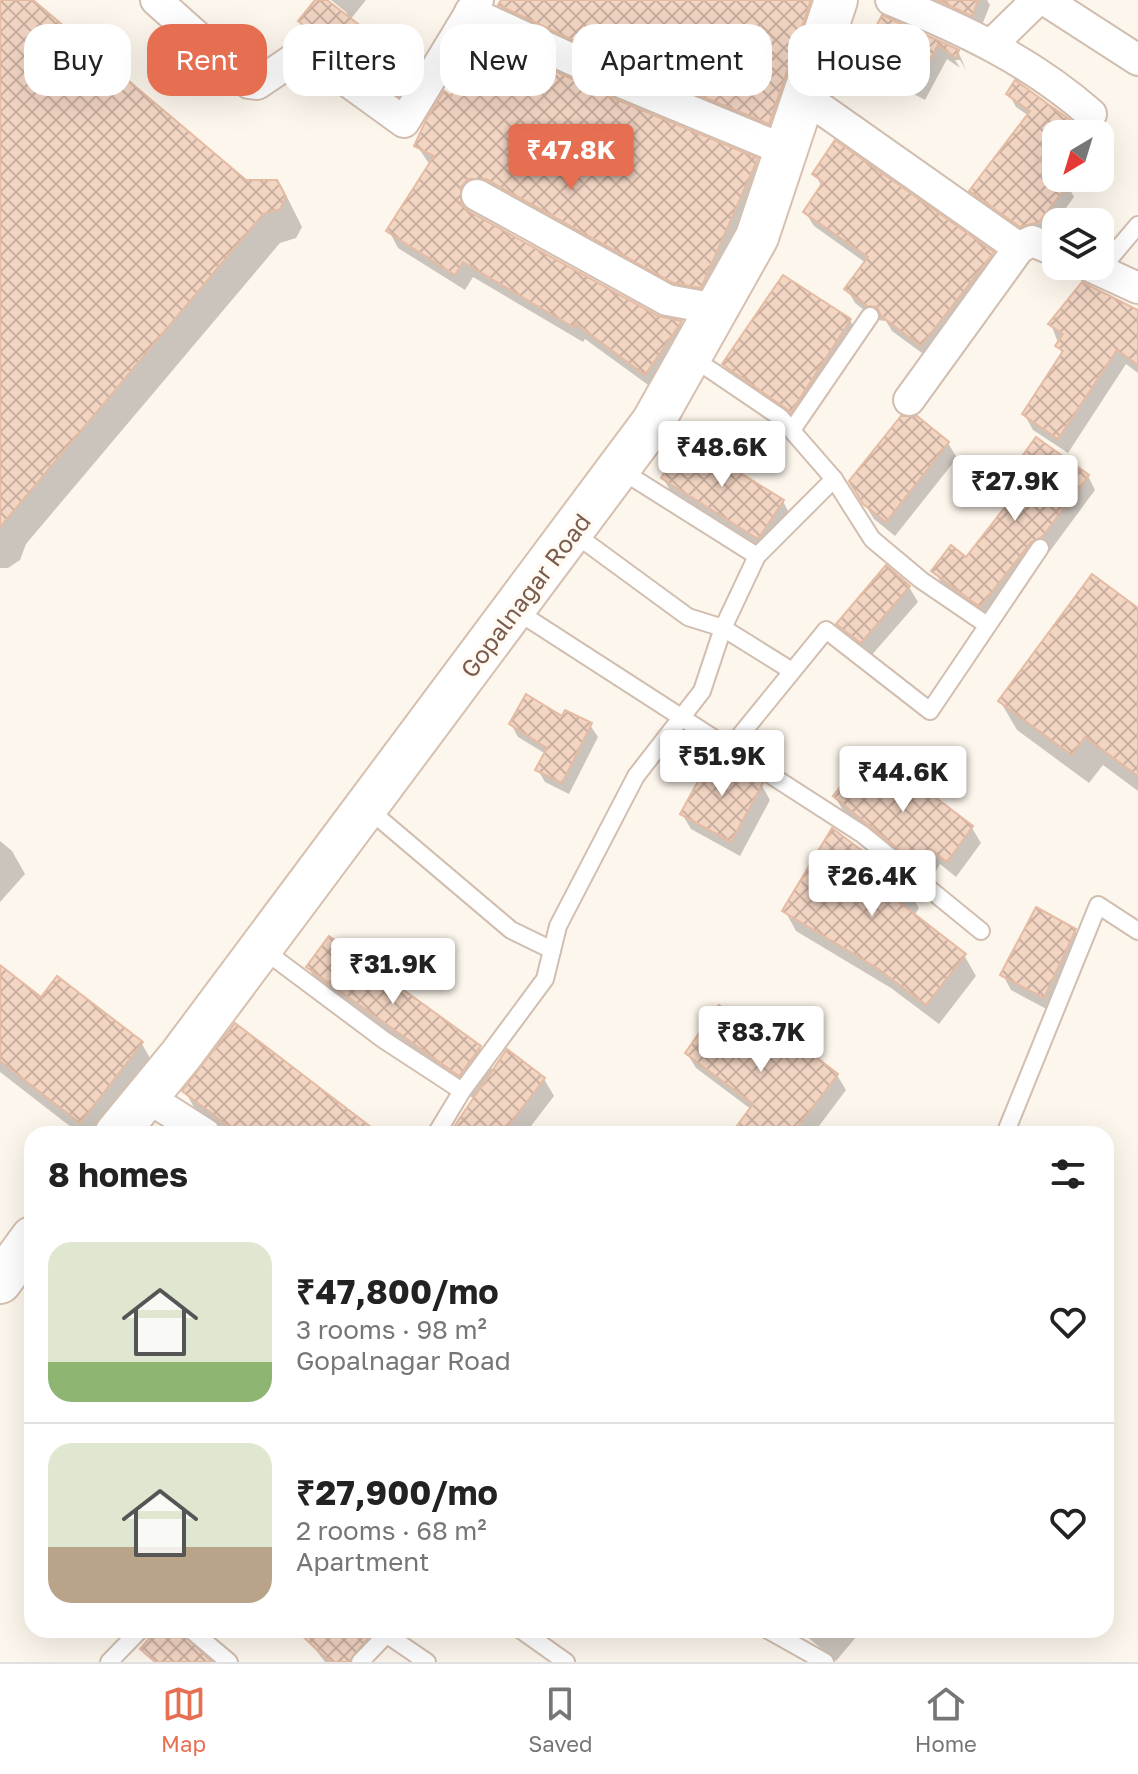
<!DOCTYPE html>
<meta charset="utf-8">
<style>
:root{--surface:#fff;--page:#f2f2f2;--text:#222;--muted:#767676;--line:#e0e0e0;--accent:#e76f51}
body{margin:0;font-family:"Golos Text",sans-serif;background:var(--page);color:var(--text);height:100vh;display:flex;flex-direction:column;font-size:30px;white-space:nowrap}
*{box-sizing:border-box;margin:0}
p{font-size:26px;color:var(--muted)}
.icon{flex:none;width:44px;height:44px;fill:none;stroke:currentColor;stroke-width:2;stroke-linecap:round;stroke-linejoin:round}
.map{position:relative;flex:1;overflow:hidden}
.side{position:absolute;left:24px;top:1126px;width:1090px;height:512px;display:flex;flex-direction:column;background:var(--surface);border-radius:24px;box-shadow:0 8px 32px #0002}
.side>*{flex:none}
.hud{position:absolute;left:24px;top:24px;width:1090px;height:72px;display:flex;gap:16px}
.needle{width:52px;rotate:218deg}
.controls{position:absolute;left:1042px;top:120px;display:grid;gap:16px}
.controls a{display:grid;place-items:center;width:72px;height:72px;border-radius:16px;background:var(--surface);box-shadow:0 8px 32px #0002;font-size:40px}
.price{position:absolute;translate:-50% -68px;padding:0 18px;border-radius:8px;background:#fff;color:#222;font-size:26px;line-height:52px;filter:drop-shadow(0 2px 4px #0008)}
.price::after{content:'';position:absolute;left:50%;top:48px;width:24px;height:18px;margin-left:-12px;background:inherit;clip-path:polygon(0 0,100% 0,50% 100%)}
.price.active{background:var(--accent);color:#fff}
ul{padding:0;list-style:none}
li{display:flex;align-items:center;gap:24px;height:200px;padding:0 24px}
li+li{border-top:2px solid var(--line)}
li span{display:grid;place-items:center;flex:none;width:224px;height:160px;border-radius:24px;color:#555}
li>.icon{margin-inline-start:auto}
span .icon{width:96px;height:96px;fill:#fffc;stroke-width:1}
li b{font-size:34px}
h2{display:flex;justify-content:space-between;align-items:center;height:96px;padding:0 24px;font-size:34px}
.tag{padding:0 28px;border-radius:24px;background:var(--surface);box-shadow:0 8px 32px #0002;font-size:28px;line-height:72px}
.tag.active{background:var(--accent);color:#fff}
.dock{display:flex;justify-content:space-around;align-items:center;height:112px;border-top:2px solid var(--line);background:var(--surface);font-size:22px;color:var(--muted)}
.dock a{display:grid;justify-items:center;gap:4px}
.dock .active{color:var(--accent)}
.map>svg:first-child{display:block}
</style>
<div class="map">
<svg width="1138" height="1662" viewBox="0 0 1138 1662">
<defs>
<pattern id="building-cross-hatch" width="8" height="8" patternUnits="userSpaceOnUse" patternTransform="scale(2)"><rect width="8" height="8" fill="#f3d5c3"/><path d="M0 0l8 8M0 8l8-8" fill="none" stroke="#cab0a1"/></pattern>
</defs>
<rect width="100%" height="100%" fill="#fdf6ec"/>
<g fill="#0003">
<path d="M 0,0 L 30,0 L 245,182 L 270,180 L 281,185 L 302,227 L 296,238 L 280,243 L 26,544 L 20,560 L 8,568 L 0,568 Z"/>
<path d="M 317,0 L 324,0 L 345,16 L 347,13 L 331,0 L 366,0 L 350,20 L 414,70 L 423,85 L 408,110 L 310,36 L 301,21 Z"/>
<path d="M 503,0 L 824,0 L 778,140 L 510,22 L 500,5 Z"/>
<path d="M 912,0 L 987,0 L 990,5 L 980,30 Z"/>
<path d="M 883,18 L 958,51 L 966,70 L 960,60 L 955,60 L 960,68 L 947,59 L 925,100 L 872,72 L 863,57 Z"/>
<path d="M 1009,94 L 1069,121 L 1076,134 L 1056,134 L 1056,159 L 1048,170 L 1067,184 L 1074,197 L 1046,235 L 1029,239 L 979,204 L 972,191 L 1029,116 L 1016,107 Z"/>
<path d="M 451,99 L 615,101 L 756,160 L 766,177 L 710,304 L 469,204 L 470,214 L 658,318 L 681,323 L 690,339 L 655,390 L 585,339 L 583,342 L 473,277 L 465,290 L 398,248 L 389,231 L 430,165 L 417,146 Z"/>
<path d="M 815,174 L 992,254 L 1001,268 L 930,359 L 892,331 L 886,321 L 877,320 L 855,303 L 847,289 L 866,263 L 814,226 L 805,212 L 822,187 Z"/>
<path d="M 1138,309 L 1138,373 L 1126,364 L 1068,453 L 1033,430 L 1024,414 L 1063,356 L 1051,324 Z"/>
<path d="M 850,320 L 859,336 L 800,427 L 733,380 L 724,364 Z"/>
<path d="M 948,443 L 957,458 L 895,536 L 874,519 L 860,497 Z"/>
<path d="M 1015,469 L 1088,476 L 1095,490 L 1050,551 L 1038,555 L 989,619 L 942,584 L 934,571 L 966,560 L 1025,484 Z"/>
<path d="M 663,478 L 783,501 L 791,517 L 768,553 L 672,494 Z"/>
<path d="M 909,587 L 918,602 L 870,657 L 847,639 L 838,624 Z"/>
<path d="M 1138,610 L 1138,791 L 1103,765 L 1089,783 L 1017,730 L 1000,701 Z"/>
<path d="M 511,724 L 590,725 L 598,737 L 569,794 L 545,782 L 538,770 L 546,754 L 518,737 Z"/>
<path d="M 761,784 L 770,800 L 740,856 L 691,829 L 682,814 Z"/>
<path d="M 920,788 L 972,828 L 981,843 L 956,877 L 940,864 L 930,881 L 844,812 L 835,797 L 913,797 Z"/>
<path d="M 0,841 L 12,851 L 25,874 L 0,902 Z"/>
<path d="M 907,888 L 919,908 L 914,916 L 964,955 L 976,976 L 939,1024 L 891,988 L 796,931 L 785,911 Z"/>
<path d="M 1075,931 L 1084,946 L 1052,1012 L 1011,990 L 1003,975 Z"/>
<path d="M 329,938 L 480,1048 L 493,1071 L 544,1079 L 554,1096 L 525,1134 L 449,1134 L 474,1099 L 322,989 L 308,967 Z"/>
<path d="M 0,992 L 42,1000 L 142,1044 L 155,1067 L 102,1134 L 80,1134 L 0,1072 Z"/>
<path d="M 687,1053 L 789,1061 L 837,1075 L 846,1090 L 813,1134 L 743,1134 L 752,1110 L 696,1068 Z"/>
<path d="M 185,1091 L 359,1120 L 380,1134 L 228,1134 L 195,1109 Z"/>
<path d="M 313,1630 L 363,1630 L 378,1652 L 368,1662 L 325,1662 L 306,1637 Z"/>
<path d="M 799,1630 L 862,1630 L 836,1661 Z"/>
</g>
<g fill="url(#building-cross-hatch)" stroke="#e6bba3" stroke-width="2">
<path d="M 0,0 L 33,0 L 246,180 L 277,180 L 286,197 L 280,209 L 263,214 L 0,527 Z"/>
<path d="M 315,0 L 327,0 L 415,68 L 399,96 L 298,21 Z"/>
<path d="M 501,0 L 811,0 L 769,124 L 630,67 L 498,5 Z"/>
<path d="M 937,0 L 978,0 L 972,16 Z"/>
<path d="M 882,15 L 959,50 L 956,58 L 938,45 L 916,86 L 860,57 Z"/>
<path d="M 480,36 L 615,99 L 758,158 L 701,288 L 673,283 L 486,179 L 468,179 L 461,187 L 461,204 L 468,211 L 658,316 L 682,321 L 645,375 L 575,323 L 573,327 L 463,262 L 455,275 L 386,231 L 434,156 L 414,146 L 426,120 L 444,91 L 451,96 Z"/>
<path d="M 1015,80 L 1070,120 L 1039,160 L 1056,173 L 1056,178 L 1069,183 L 1039,222 L 1020,227 L 969,191 L 1030,111 L 1006,94 Z"/>
<path d="M 835,140 L 994,252 L 921,346 L 881,316 L 877,307 L 867,306 L 844,289 L 868,257 L 803,212 L 823,182 L 812,174 Z"/>
<path d="M 783,275 L 851,319 L 791,412 L 722,364 Z"/>
<path d="M 1082,282 L 1138,310 L 1138,365 L 1117,350 L 1058,439 L 1022,414 L 1063,351 L 1055,346 L 1063,334 L 1048,324 Z"/>
<path d="M 901,416 L 917,416 L 949,442 L 886,522 L 863,504 L 849,481 Z"/>
<path d="M 1036,437 L 1089,475 L 1042,537 L 1031,542 L 980,607 L 931,571 L 951,545 L 966,557 L 1027,479 L 1013,469 Z"/>
<path d="M 685,439 L 784,500 L 758,539 L 661,478 Z"/>
<path d="M 886,565 L 910,586 L 861,643 L 836,624 Z"/>
<path d="M 1092,574 L 1138,608 L 1138,776 L 1085,737 L 1072,755 L 998,701 Z"/>
<path d="M 526,694 L 562,716 L 565,710 L 592,723 L 562,783 L 535,770 L 547,748 L 509,724 Z"/>
<path d="M 713,754 L 763,783 L 731,842 L 680,814 Z"/>
<path d="M 864,756 L 913,794 L 919,785 L 973,826 L 947,862 L 931,850 L 920,867 L 833,796 Z"/>
<path d="M 832,828 L 909,886 L 899,902 L 966,954 L 926,1005 L 877,968 L 782,911 Z"/>
<path d="M 1036,907 L 1076,929 L 1044,998 L 1000,975 Z"/>
<path d="M 329,936 L 481,1046 L 459,1076 L 306,967 Z"/>
<path d="M 0,965 L 41,997 L 57,976 L 143,1042 L 80,1123 L 0,1061 Z"/>
<path d="M 719,1005 L 789,1058 L 799,1044 L 838,1074 L 792,1134 L 731,1134 L 753,1104 L 685,1053 Z"/>
<path d="M 235,1023 L 380,1134 L 239,1134 L 182,1091 Z"/>
<path d="M 507,1049 L 545,1078 L 502,1134 L 449,1134 Z"/>
<path d="M 156,1630 L 179,1630 L 212,1662 L 155,1662 L 140,1649 Z"/>
<path d="M 296,1630 L 369,1630 L 370,1635 L 349,1662 L 330,1662 Z"/>
</g>
<g fill="none" stroke-linecap="round" stroke-linejoin="round">
<defs>
<g id="service">
<path d="M 1100,270 L 1138,225"/>
<path d="M 690,356 L 780,417 L 834,479 L 872,539 L 921,580 L 987,625"/>
<path d="M 792,430 L 870,316"/>
<path d="M 619,469 L 757,556"/>
<path d="M 572,532 L 688,617 L 723,628 L 792,671"/>
<path d="M 515,610 L 862,834 L 981,931"/>
<path d="M 729,749 L 826,630 L 930,711 L 1040,548"/>
<path d="M 367,808 L 511,930 L 552,950"/>
<path d="M 261,948 L 384,1040 L 462,1091"/>
<path d="M 436,1134 L 462,1091 L 545,979 L 558,926 L 636,776 L 702,691 L 723,628 L 757,556 L 834,479"/>
<path d="M 1005,1134 L 1098,905 L 1138,931"/>
<path d="M 191,1630 L 229,1662"/>
<path d="M 380,1630 L 427,1662"/>
<path d="M 521,1630 L 566,1662"/>
<path d="M 768,1630 L 825,1662"/>
<path d="M 109,1662 L 140,1630"/>
<path d="M 360,1662 L 386,1635"/>
</g>
<g id="minor">
<path d="M 156,0 L 249,83 L 257,84 L 306,51 L 404,122 L 478,0"/>
<path d="M 891,0 C 964,30 1031,61 1091,114"/>
<path d="M 1045,0 L 1138,60"/>
<path d="M 470,12 L 623,83 L 787,151"/>
<path d="M 992,44 L 1037,0"/>
<path d="M 806,98 L 1019,248"/>
<path d="M 477,195 L 667,300 L 716,309"/>
<path d="M 1090,266 L 1138,288"/>
<path d="M 909,400 L 1019,248 L 1032,241 L 1056,251"/>
<path d="M 147,1097 L 205,1134"/>
</g>
<g id="secondary">
<path d="M 116,1134 L 181,1055 L 653,422 L 757,237 L 836,0"/>
<path d="M 0,1282 L 32,1238"/>
</g>
</defs>
<use href="#service" stroke="#d1beb0" stroke-width="20"/>
<use href="#minor" stroke="#d1beb0" stroke-width="34"/>
<use href="#secondary" stroke="#d6c0b0" stroke-width="46"/>
<use href="#service" stroke="#fff" stroke-width="16"/>
<use href="#minor" stroke="#fff" stroke-width="30"/>
<use href="#secondary" stroke="#fff" stroke-width="42"/>
</g>
<g text-anchor="middle" dominant-baseline="central" stroke-width="7" stroke-linejoin="round" paint-order="stroke">
<g font-size="24" fill="#7a5c4d" stroke="#fffaf3">
<text transform="translate(525 595) rotate(-53)">Gopalnagar Road</text>
</g>
</g>
</svg>
<div class="controls">
<a><svg class="needle" viewBox="-14 -14 28 28"><path d="M0-13l5 13h-10z" fill="#e53935"/><path d="M0 13l5-13h-10z" fill="#767676"/></svg></a>
<a><svg class="icon" aria-label="layers" viewBox="0 0 24 24"><path d="M12 4l9 5-9 5-9-5zM3 14l9 5 9-5"/></svg></a>
</div>
<b class="price active" style="left:571px;top:192px">₹47.8K</b>
<b class="price" style="left:722px;top:489px">₹48.6K</b>
<b class="price" style="left:1015px;top:523px">₹27.9K</b>
<b class="price" style="left:722px;top:798px">₹51.9K</b>
<b class="price" style="left:903px;top:814px">₹44.6K</b>
<b class="price" style="left:872px;top:918px">₹26.4K</b>
<b class="price" style="left:393px;top:1006px">₹31.9K</b>
<b class="price" style="left:761px;top:1074px">₹83.7K</b>
<div class="hud">
<a class="tag">Buy</a>
<a class="tag active">Rent</a>
<a class="tag">Filters</a>
<a class="tag">New</a>
<a class="tag">Apartment</a>
<a class="tag">House</a>
</div>
<section class="side">
<h2>8 homes<svg class="icon" aria-label="filters" viewBox="0 0 24 24"><path d="M4 7h16M4 17h16"/><circle cx="9" cy="7" r="2"/><circle cx="15" cy="17" r="2"/></svg></h2>
<ul>
<li><span style="background:linear-gradient(#dfe7d0 75%,#8fb573 0)"><svg class="icon" aria-label="home" viewBox="0 0 24 24"><path d="M3 11l9-7 9 7M6 9v11h12V9"/></svg></span><div><b>₹47,800/mo</b><p>3 rooms · 98 m²</p><p>Gopalnagar Road</p></div><svg class="icon" aria-label="heart" viewBox="0 0 24 24"><path d="M12 20l-8-8c-3-5 5-10 8-4 3-6 11-1 8 4z"/></svg></li>
<li><span style="background:linear-gradient(#dfe7d0 65%,#b9a48a 0)"><svg class="icon" aria-label="home" viewBox="0 0 24 24"><path d="M3 11l9-7 9 7M6 9v11h12V9"/></svg></span><div><b>₹27,900/mo</b><p>2 rooms · 68 m²</p><p>Apartment</p></div><svg class="icon" aria-label="heart" viewBox="0 0 24 24"><path d="M12 20l-8-8c-3-5 5-10 8-4 3-6 11-1 8 4z"/></svg></li>
</ul>
</section>
</div>
<nav class="dock">
<a class="active"><svg class="icon" aria-label="map" viewBox="0 0 24 24"><path d="M3 6l6-2 6 2 6-2v14l-6 2-6-2-6 2zM9 4v14M15 6v14"/></svg>Map</a>
<a><svg class="icon" aria-label="saved" viewBox="0 0 24 24"><path d="M7 4h10v16l-5-4-5 4z"/></svg>Saved</a>
<a><svg class="icon" aria-label="home" viewBox="0 0 24 24"><path d="M3 11l9-7 9 7M6 9v11h12V9"/></svg>Home</a>
</nav>
